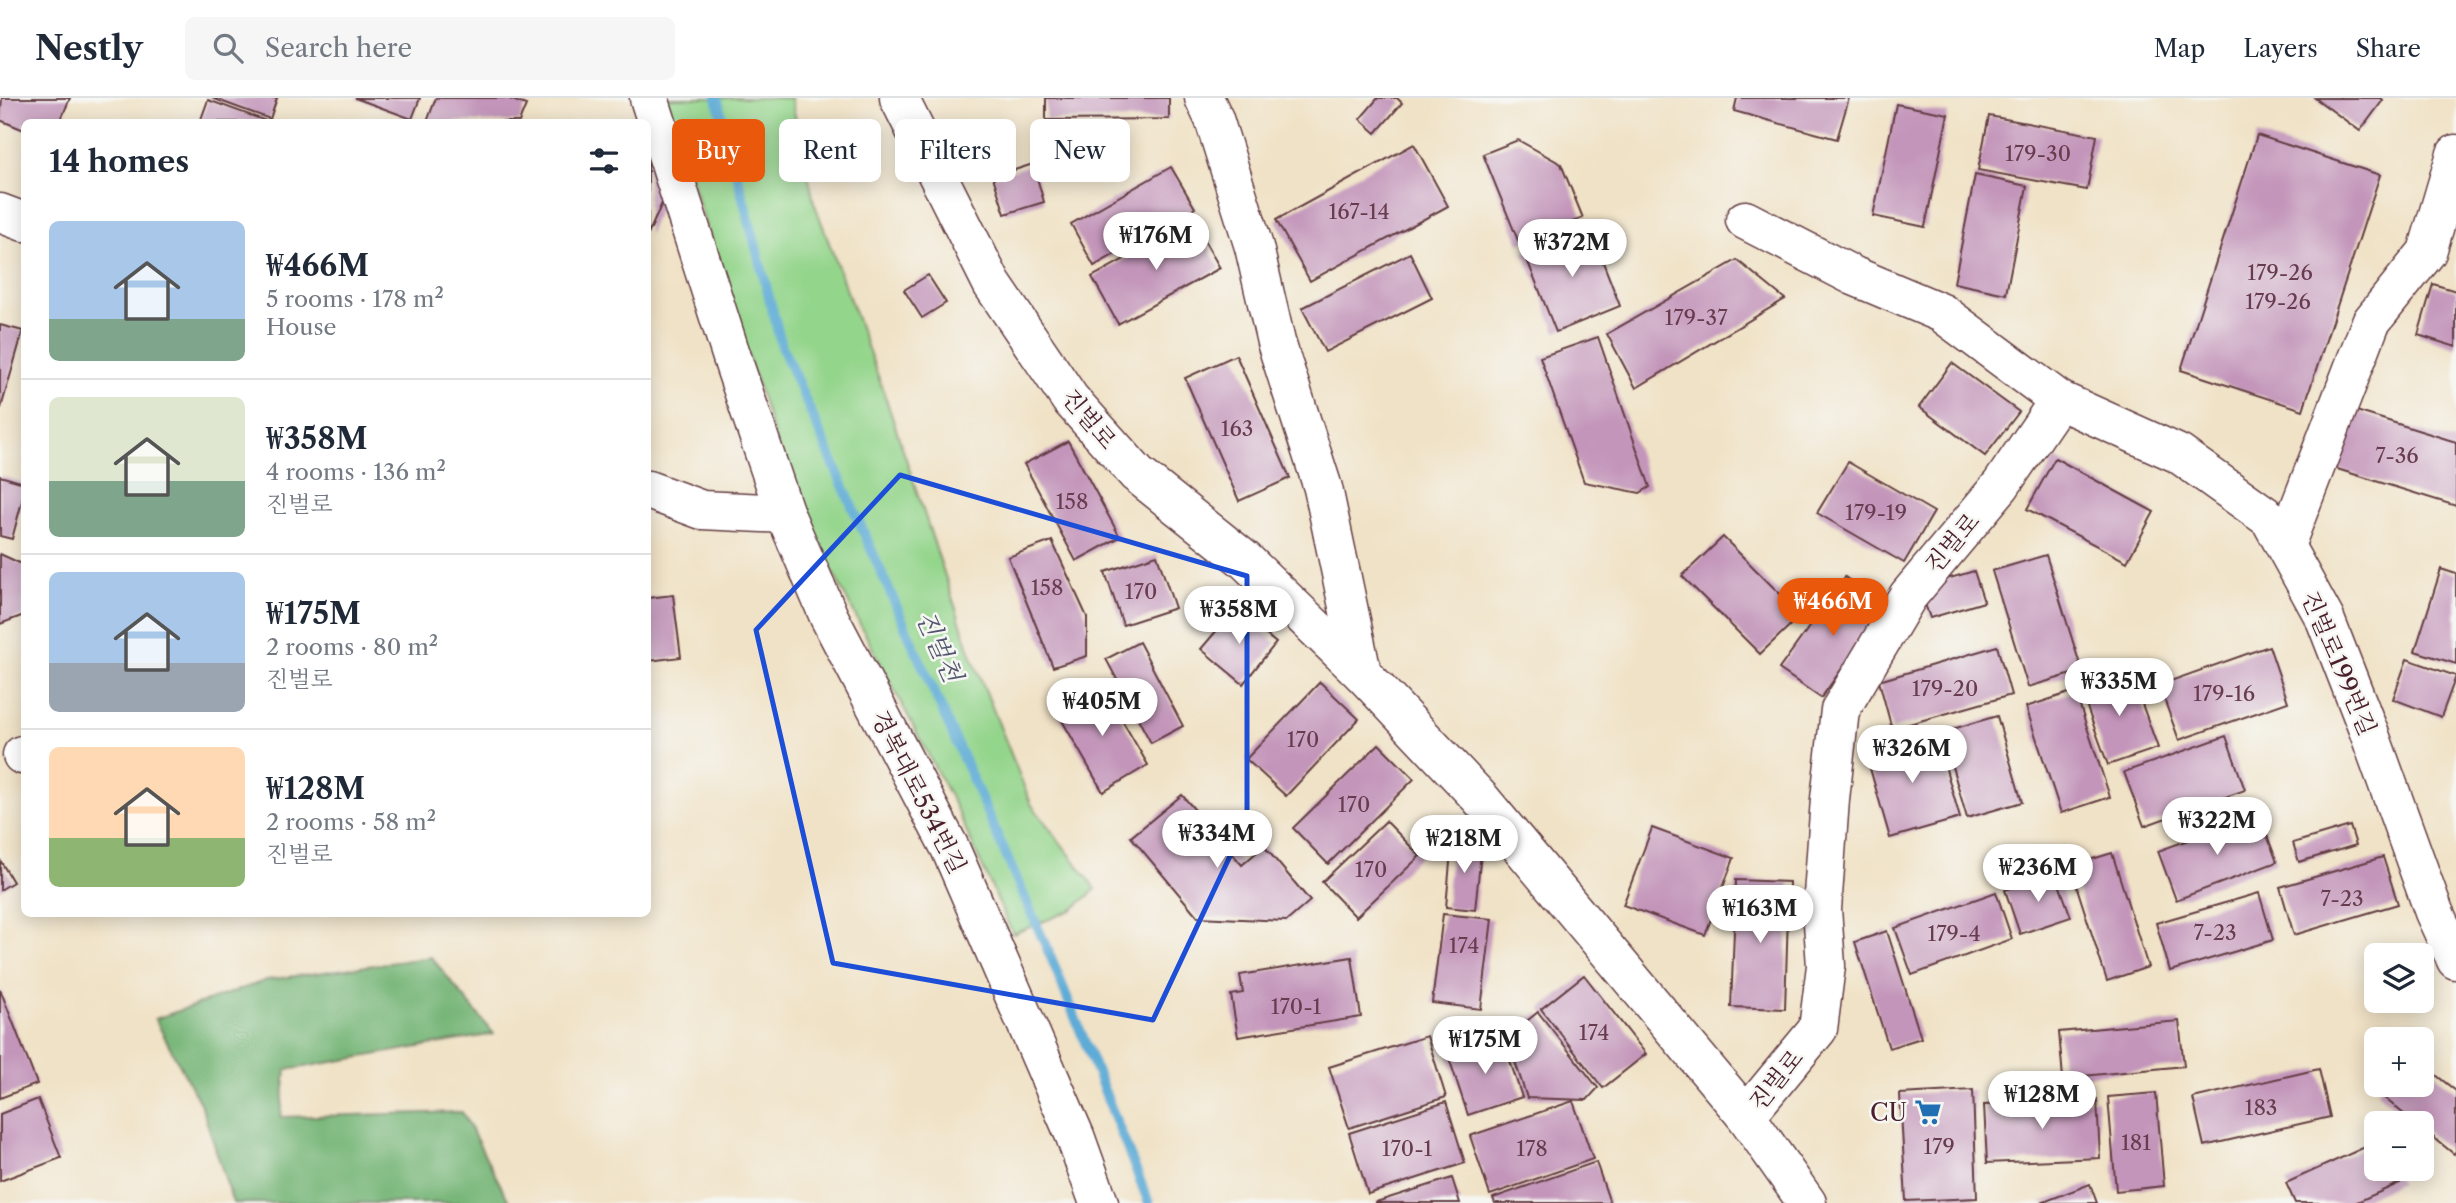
<!DOCTYPE html>
<meta charset="utf-8">
<style>
:root{--surface:#fff;--page:#f6f6f7;--text:#1f2937;--muted:#747a83;--line:#e0e1e3;--accent:#ea580c}
body{margin:0;font-family:"Libre Caslon Text","Noto Serif KR",serif;background:var(--page);color:var(--text);height:100vh;display:flex;flex-direction:column;font-size:26px;white-space:nowrap}
*{box-sizing:border-box;margin:0}
p{font-size:23px;color:var(--muted)}
.icon{flex:none;width:38px;height:38px;fill:none;stroke:currentColor;stroke-width:2;stroke-linecap:round;stroke-linejoin:round}
.map{position:relative;flex:1;overflow:hidden}
.sheet{position:absolute;left:21px;top:21px;width:630px;height:798px;display:flex;flex-direction:column;background:var(--surface);border-radius:10px;box-shadow:0 4px 18px #0003}
.sheet>*{flex:none}
.top-card{position:absolute;left:672px;top:21px;width:665px;height:63px;display:flex;gap:14px}
.fabs{position:absolute;left:2364px;top:845px;display:grid;gap:14px}
.fabs a{display:grid;place-items:center;width:70px;height:70px;border-radius:10px;background:var(--surface);box-shadow:0 4px 18px #0003;font-size:35px}
.price{position:absolute;translate:-50% -60px;padding:0 16px;border-radius:24px;background:#fff;color:#222;font-size:23px;line-height:46px;filter:drop-shadow(0 2px 4px #0008)}
.price::after{content:'';position:absolute;left:50%;top:42px;width:21px;height:16px;margin-left:-10px;background:inherit;clip-path:polygon(0 0,100% 0,50% 100%)}
.price.active{background:var(--accent);color:#fff}
ul{padding:0;list-style:none}
li{display:flex;align-items:center;gap:21px;height:175px;padding:0 28px}
li+li{border-top:2px solid var(--line)}
li span{display:grid;place-items:center;flex:none;width:196px;height:140px;border-radius:10px;color:#555}
li>.icon{margin-inline-start:auto}
span .icon{width:84px;height:84px;fill:#fffc;stroke-width:1}
li b{font-size:30px}
h2{display:flex;justify-content:space-between;align-items:center;height:84px;padding:0 28px;font-size:30px}
.tag{padding:0 24px;border-radius:10px;background:var(--surface);box-shadow:0 4px 18px #0003;font-size:24px;line-height:63px}
.tag.active{background:var(--accent);color:#fff}
header{display:flex;align-items:center;gap:42px;box-sizing:border-box;height:98px;padding:0 35px;background:var(--surface);border-bottom:2px solid var(--line)}
header strong{font-size:33px}
nav{display:flex;gap:38px;margin-inline-start:auto;font-size:24px}
.search{width:490px;height:63px;background:var(--page);display:flex;align-items:center;gap:18px;box-sizing:border-box;padding:0 24px;border-radius:10px;color:var(--muted);font-size:26px}
.map>svg:first-child{display:block}
</style>
<header>
<strong>Nestly</strong>
<div class="search"><svg class="icon" aria-label="search" viewBox="0 0 24 24"><circle cx="10" cy="10" r="6"/><path d="M15 15l6 6"/></svg>Search here</div>
<nav><a>Map</a><a>Layers</a><a>Share</a></nav>
</header>
<div class="map">
<svg width="2456" height="1105" viewBox="0 0 2456 1105">
<rect width="100%" height="100%" fill="#f6f6f2"/>
<filter id="ink" filterUnits="userSpaceOnUse"><feTurbulence type="fractalNoise" baseFrequency=".0143" numOctaves="2"/><feDisplacementMap in="SourceGraphic" scale="14" xChannelSelector="R" yChannelSelector="G"/><feConvolveMatrix kernelMatrix="1 2 1 2 8 2 1 2 1" color-interpolation-filters="sRGB"/></filter>
<filter id="wash" filterUnits="userSpaceOnUse"><feTurbulence type="fractalNoise" baseFrequency=".00686" numOctaves="4" result="noise"/><feDisplacementMap in="SourceGraphic" scale="28" xChannelSelector="R" yChannelSelector="G"/><feGaussianBlur stdDeviation="1.57" result="paint"/><feColorMatrix in="noise" values="0 0 0 0 0 0 0 0 0 0 0 0 0 0 0 0 0 1.4 0 .05"/><feComposite in="paint" operator="in"/></filter>
<g filter="url(#wash)">
<rect width="100%" height="100%" fill="#f0e2c6"/>
<path fill="#94d58c" stroke="#6f7a5c" stroke-width="2" d="M 665,0 L 791,0 L 814,104 L 882,289 L 972,559 L 1031,706 L 1096,791 L 1072,812 L 1013,836 L 954,706 L 794,400 Z"/>
<path fill="#77b678" stroke="#606a52" stroke-width="2" d="M 431,859 L 494,936 L 286,972 L 281,1019 L 462,1014 L 510,1105 L 233,1105 L 202,1009 L 155,921 L 267,882 Z"/>
<g fill="none" stroke-linecap="round" stroke-linejoin="round">
<path stroke="#5dabd6" stroke-width="10" d="M 717,0 L 782,249 L 1053,864 L 1149,1105"/>
</g>
<g id="blocks">
<g fill="#c395ba">
<path d="M 2,0 L 70,0 L 60,24 L 24,24 L 24,32 L 0,22 Z"/>
<path d="M 212,0 L 277,0 L 270,21 Z"/>
<path d="M 355,0 L 420,0 L 412,21 Z"/>
<path d="M 436,0 L 507,0 L 526,7 L 519,24 L 427,24 Z"/>
<path d="M 1046,0 L 1169,0 L 1169,21 L 1046,22 Z"/>
<path d="M 1378,0 L 1397,0 L 1402,5 L 1376,35 L 1360,21 Z"/>
<path d="M 1737,0 L 1849,0 L 1837,41 L 1734,13 Z"/>
<path d="M 2315,0 L 2380,0 L 2383,2 L 2360,33 Z"/>
<path d="M 208,2 L 269,24 L 200,24 Z"/>
<path d="M 1896,6 L 1948,16 L 1925,129 L 1873,118 Z"/>
<path d="M 1989,18 L 2097,38 L 2087,92 L 1978,72 Z"/>
<path d="M 2257,37 L 2380,77 L 2303,312 L 2181,272 Z"/>
<path d="M 1518,42 L 1561,66 L 1583,120 L 1519,145 L 1483,56 Z"/>
<path d="M 1414,46 L 1448,108 L 1310,183 L 1276,122 Z"/>
<path d="M 648,54 L 666,96 L 648,137 Z"/>
<path d="M 1033,66 L 1044,104 L 1005,116 L 993,79 Z"/>
<path d="M 1171,69 L 1195,110 L 1094,168 L 1071,126 Z"/>
<path d="M 1975,77 L 2027,88 L 2006,196 L 1954,185 Z"/>
<path d="M 1193,123 L 1220,170 L 1118,226 L 1092,179 Z"/>
<path d="M 1589,128 L 1620,208 L 1556,234 L 1524,154 Z"/>
<path d="M 1410,155 L 1432,200 L 1325,254 L 1302,210 Z"/>
<path d="M 1737,162 L 1785,201 L 1636,290 L 1607,236 Z"/>
<path d="M 928,177 L 946,205 L 922,220 L 904,192 Z"/>
<path d="M 2433,186 L 2456,193 L 2456,249 L 2418,237 Z"/>
<path d="M 0,227 L 23,233 L 1,310 L 0,310 Z"/>
<path d="M 1598,239 L 1650,389 L 1640,395 L 1584,384 L 1540,259 Z"/>
<path d="M 1236,257 L 1290,380 L 1239,403 L 1185,280 Z"/>
<path d="M 1952,265 L 2019,314 L 1985,358 L 1919,309 Z"/>
<path d="M 2353,312 L 2456,344 L 2456,408 L 2334,370 Z"/>
<path d="M 1068,343 L 1120,439 L 1076,463 L 1024,366 Z"/>
<path d="M 2055,360 L 2154,414 L 2127,464 L 2027,411 Z"/>
<path d="M 1848,364 L 1934,414 L 1904,465 L 1817,415 Z"/>
<path d="M 0,378 L 24,385 L 24,396 L 12,441 L 0,438 Z"/>
<path d="M 1723,439 L 1801,517 L 1760,556 L 1682,478 Z"/>
<path d="M 1052,443 L 1087,519 L 1087,558 L 1053,569 L 1008,459 Z"/>
<path d="M 0,456 L 24,467 L 24,517 L 0,526 Z"/>
<path d="M 1157,457 L 1175,510 L 1123,527 L 1105,474 Z"/>
<path d="M 2046,457 L 2082,573 L 2028,589 L 1992,473 Z"/>
<path d="M 2441,471 L 2456,476 L 2456,566 L 2415,553 Z"/>
<path d="M 1974,473 L 1984,504 L 1930,520 L 1924,503 L 1933,485 Z"/>
<path d="M 1845,479 L 1886,508 L 1821,600 L 1779,571 Z"/>
<path d="M 673,497 L 681,559 L 648,563 L 648,500 Z"/>
<path d="M 1235,511 L 1276,545 L 1243,586 L 1201,551 Z"/>
<path d="M 1139,544 L 1183,628 L 1151,645 L 1106,561 Z"/>
<path d="M 1997,548 L 2011,597 L 1892,631 L 1879,583 Z"/>
<path d="M 2269,548 L 2288,604 L 2179,642 L 2159,587 Z"/>
<path d="M 2407,561 L 2456,578 L 2441,619 L 2393,601 Z"/>
<path d="M 2130,573 L 2158,650 L 2108,667 L 2080,590 Z"/>
<path d="M 1320,584 L 1359,621 L 1286,698 L 1246,661 Z"/>
<path d="M 1101,586 L 1148,667 L 1103,694 L 1056,612 Z"/>
<path d="M 2075,593 L 2110,699 L 2061,715 L 2026,609 Z"/>
<path d="M 1997,618 L 2022,704 L 1967,720 L 1942,634 Z"/>
<path d="M 1935,633 L 1960,720 L 1890,740 L 1865,653 Z"/>
<path d="M 2226,638 L 2245,692 L 2144,728 L 2124,674 Z"/>
<path d="M 1379,646 L 1414,681 L 1328,766 L 1293,730 Z"/>
<path d="M 1182,697 L 1242,767 L 1264,748 L 1310,803 L 1287,823 L 1198,819 L 1131,739 Z"/>
<path d="M 2259,716 L 2277,764 L 2176,802 L 2158,753 Z"/>
<path d="M 1386,723 L 1420,758 L 1356,819 L 1322,784 Z"/>
<path d="M 2350,728 L 2356,747 L 2299,764 L 2293,745 Z"/>
<path d="M 1652,730 L 1734,760 L 1705,837 L 1623,807 Z"/>
<path d="M 1452,742 L 1482,745 L 1475,812 L 1446,809 Z"/>
<path d="M 2112,755 L 2148,869 L 2107,883 L 2070,768 Z"/>
<path d="M 2383,759 L 2398,806 L 2294,837 L 2280,789 Z"/>
<path d="M 0,762 L 13,784 L 0,792 Z"/>
<path d="M 2055,775 L 2071,819 L 2020,836 L 2005,792 Z"/>
<path d="M 1736,782 L 1789,784 L 1785,911 L 1731,909 Z"/>
<path d="M 1996,794 L 2012,841 L 1912,877 L 1895,830 Z"/>
<path d="M 2259,795 L 2273,842 L 2170,873 L 2156,825 Z"/>
<path d="M 1443,816 L 1492,821 L 1481,911 L 1432,905 Z"/>
<path d="M 1887,833 L 1921,940 L 1889,950 L 1855,844 Z"/>
<path d="M 1352,859 L 1361,919 L 1238,939 L 1231,897 L 1243,895 L 1240,877 Z"/>
<path d="M 1584,877 L 1646,956 L 1603,990 L 1541,911 Z"/>
<path d="M 0,891 L 37,986 L 0,1000 Z"/>
<path d="M 1538,914 L 1598,990 L 1587,1002 L 1527,1000 L 1507,939 Z"/>
<path d="M 2179,923 L 2184,968 L 2063,980 L 2059,934 Z"/>
<path d="M 1427,938 L 1446,999 L 1349,1030 L 1329,969 Z"/>
<path d="M 1502,939 L 1522,999 L 1468,1017 L 1448,957 Z"/>
<path d="M 2422,966 L 2456,993 L 2456,1053 L 2454,1056 L 2422,1030 L 2422,1026 L 2416,1026 L 2377,994 L 2383,987 L 2422,987 Z"/>
<path d="M 2319,971 L 2330,1019 L 2204,1048 L 2193,1000 Z"/>
<path d="M 1973,992 L 1977,1100 L 1906,1103 L 1900,996 Z"/>
<path d="M 2156,995 L 2164,1088 L 2116,1093 L 2108,999 Z"/>
<path d="M 38,1001 L 61,1060 L 0,1083 L 0,1016 Z"/>
<path d="M 2097,1001 L 2100,1060 L 1987,1065 L 1984,1007 Z"/>
<path d="M 1573,1003 L 1593,1061 L 1490,1097 L 1470,1038 Z"/>
<path d="M 1446,1004 L 1465,1065 L 1368,1096 L 1349,1035 Z"/>
<path d="M 2376,1044 L 2376,1071 L 2394,1071 L 2400,1085 L 2355,1105 L 2295,1105 L 2286,1085 Z"/>
<path d="M 1596,1064 L 1610,1105 L 1495,1105 L 1493,1100 Z"/>
<path d="M 1452,1080 L 1460,1105 L 1376,1105 L 1376,1104 Z"/>
<path d="M 2090,1086 L 2097,1105 L 2041,1105 Z"/>
</g>
</g>
</g>
<g filter="url(#ink)">
<use href="#blocks" fill-opacity="0" stroke="#633c42" stroke-width="2"/>
<g fill="none" stroke-linecap="round" stroke-linejoin="round">
<defs>
<g id="minor">
<path d="M 649,0 L 735,269 L 785,416"/>
<path d="M 899,0 L 992,186 L 1070,301 L 1137,376 L 1245,462 L 1362,575 L 1480,700 L 1746,1018 L 1807,1105"/>
<path d="M 1204,0 L 1214,21 L 1254,149 L 1276,244 L 1323,390 L 1362,575"/>
<path d="M 0,115 L 24,124"/>
<path d="M 1745,122 L 1854,178 L 1942,215 L 2059,302 L 2001,387 L 1908,498 L 1840,612 L 1830,701 L 1822,811 L 1826,868 L 1818,931 L 1746,1018"/>
<path d="M 2059,302 L 2179,356 L 2270,421 L 2325,521 L 2370,637 L 2434,814 L 2456,862"/>
<path d="M 648,392 L 702,412 L 785,416 L 829,519 L 950,750 L 1075,1038 L 1099,1105"/>
<path d="M 2285,448 L 2371,224 L 2427,154 L 2456,56"/>
<path d="M 22,657 L 24,657"/>
</g>
</defs>
<use href="#minor" stroke="#633c42" stroke-width="41"/>
<use href="#minor" stroke="#fff" stroke-width="38"/>
</g>
</g>
<path fill="none" stroke="#1d4ed8" stroke-width="5" stroke-linejoin="round" d="M 900,377 L 1247,478 L 1247,722 L 1153,922 L 833,865 L 756,532 Z"/>
<defs>
<symbol id="supermarket-bare" viewBox="-9 -9 18 18"><path d="M-6-5.5h2.5l.6 2H6L4.5 2H-2.5L-4.4-4H-6ZM-1.5 3.2a1.3 1.3 0 1 0 .1 0ZM3 3.2a1.3 1.3 0 1 0 .1 0Z" fill="#1f6fb2" stroke="#f6f6f2" stroke-width="2.5" paint-order="stroke"/></symbol>
</defs>
<g fill-rule="evenodd">
<use href="#supermarket-bare" x="1909" y="995" width="38" height="38"/>
</g>
<g text-anchor="middle" dominant-baseline="central" stroke-width="5" stroke-linejoin="round" paint-order="stroke">
<g font-size="21" fill="#683c4f">
<text x="2038" y="55">179-30</text>
<text x="1359" y="113">167-14</text>
<text x="2280" y="174">179-26</text>
<text x="2278" y="203">179-26</text>
<text x="1696" y="219">179-37</text>
<text x="1237" y="330">163</text>
<text x="2397" y="357">7-36</text>
<text x="1072" y="403">158</text>
<text x="1876" y="414">179-19</text>
<text x="1047" y="489">158</text>
<text x="1141" y="493">170</text>
<text x="1945" y="590">179-20</text>
<text x="2224" y="595">179-16</text>
<text x="1303" y="641">170</text>
<text x="1354" y="706">170</text>
<text x="1371" y="771">170</text>
<text x="2342" y="800">7-23</text>
<text x="2215" y="834">7-23</text>
<text x="1954" y="835">179-4</text>
<text x="1464" y="847">174</text>
<text x="1296" y="908">170-1</text>
<text x="1594" y="934">174</text>
<text x="2261" y="1009">183</text>
<text x="2136" y="1044">181</text>
<text x="1939" y="1048">179</text>
<text x="1407" y="1050">170-1</text>
<text x="1532" y="1050">178</text>
</g>
<g font-size="24" fill="#4a1f2b" stroke="#f6f6f2">
<text transform="translate(1089 321) rotate(50)">진벌로</text>
<text transform="translate(1952 445) rotate(-50)">진벌로</text>
<text transform="translate(2339 565) rotate(67)">진벌로199번길</text>
<text transform="translate(919 694) rotate(63)">경복대로534번길</text>
<text transform="translate(1776 982) rotate(-51)">진벌로</text>
</g>
<g font-size="24" fill="#4a1f2b" stroke="#f6f6f2" text-anchor="end">
<text x="1907" y="1014">CU</text>
</g>
<g font-size="26" font-style="italic" fill="#52576f" stroke="#f6f6f2">
<text transform="translate(939 548) rotate(66)">진벌천</text>
</g>
</g>
</svg>
<div class="fabs">
<a><svg class="icon" aria-label="layers" viewBox="0 0 24 24"><path d="M12 4l9 5-9 5-9-5zM3 14l9 5 9-5"/></svg></a>
<a>+</a>
<a>−</a>
</div>
<b class="price" style="left:1156px;top:174px">₩176M</b>
<b class="price" style="left:1572px;top:181px">₩372M</b>
<b class="price active" style="left:1833px;top:540px">₩466M</b>
<b class="price" style="left:1239px;top:548px">₩358M</b>
<b class="price" style="left:2119px;top:620px">₩335M</b>
<b class="price" style="left:1102px;top:640px">₩405M</b>
<b class="price" style="left:1912px;top:687px">₩326M</b>
<b class="price" style="left:2217px;top:759px">₩322M</b>
<b class="price" style="left:1217px;top:772px">₩334M</b>
<b class="price" style="left:1464px;top:777px">₩218M</b>
<b class="price" style="left:2038px;top:806px">₩236M</b>
<b class="price" style="left:1760px;top:847px">₩163M</b>
<b class="price" style="left:1485px;top:978px">₩175M</b>
<b class="price" style="left:2042px;top:1033px">₩128M</b>
<div class="top-card">
<a class="tag active">Buy</a>
<a class="tag">Rent</a>
<a class="tag">Filters</a>
<a class="tag">New</a>
</div>
<section class="sheet">
<h2>14 homes<svg class="icon" aria-label="filters" viewBox="0 0 24 24"><path d="M4 7h16M4 17h16"/><circle cx="9" cy="7" r="2"/><circle cx="15" cy="17" r="2"/></svg></h2>
<ul>
<li><span style="background:linear-gradient(#a9c7e8 70%,#7fa58c 0)"><svg class="icon" aria-label="home" viewBox="0 0 24 24"><path d="M3 11l9-7 9 7M6 9v11h12V9"/></svg></span><div><b>₩466M</b><p>5 rooms · 178 m²</p><p>House</p></div></li>
<li><span style="background:linear-gradient(#dfe7d0 60%,#7fa58c 0)"><svg class="icon" aria-label="home" viewBox="0 0 24 24"><path d="M3 11l9-7 9 7M6 9v11h12V9"/></svg></span><div><b>₩358M</b><p>4 rooms · 136 m²</p><p>진벌로</p></div></li>
<li><span style="background:linear-gradient(#a9c7e8 65%,#9aa5b1 0)"><svg class="icon" aria-label="home" viewBox="0 0 24 24"><path d="M3 11l9-7 9 7M6 9v11h12V9"/></svg></span><div><b>₩175M</b><p>2 rooms · 80 m²</p><p>진벌로</p></div></li>
<li><span style="background:linear-gradient(#ffd9b3 65%,#8fb573 0)"><svg class="icon" aria-label="home" viewBox="0 0 24 24"><path d="M3 11l9-7 9 7M6 9v11h12V9"/></svg></span><div><b>₩128M</b><p>2 rooms · 58 m²</p><p>진벌로</p></div></li>
</ul>
</section>
</div>
